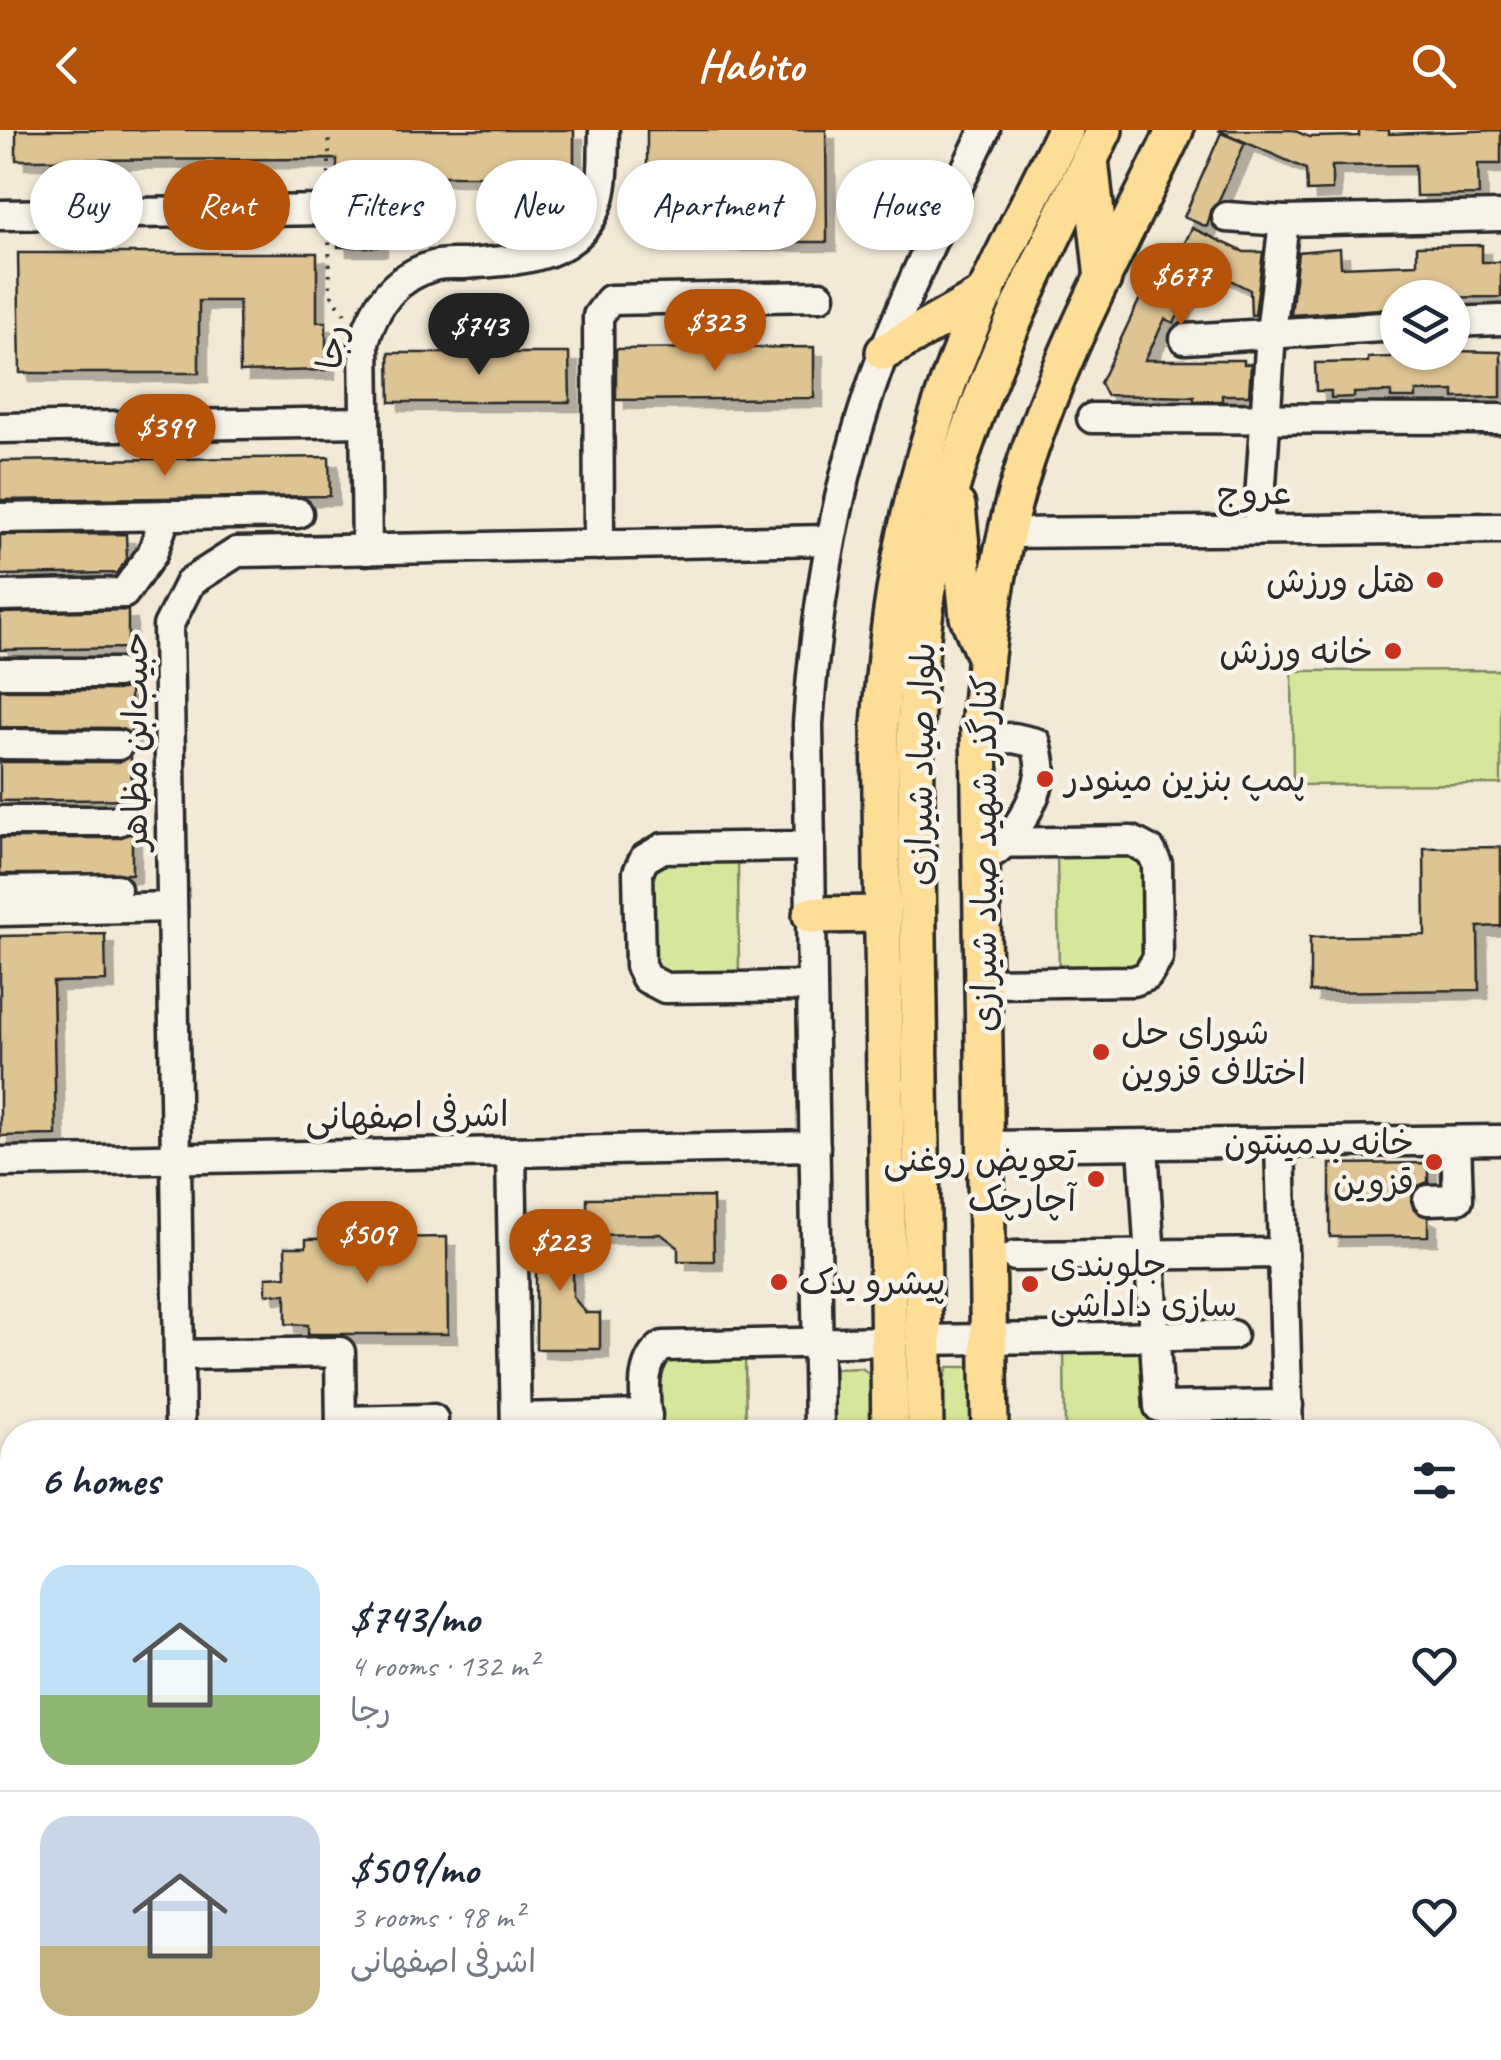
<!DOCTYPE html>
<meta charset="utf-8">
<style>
:root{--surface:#fff;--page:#f2f2f3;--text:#1f2937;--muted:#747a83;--line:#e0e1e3;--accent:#b45309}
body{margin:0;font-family:Caveat,"Playpen Sans Arabic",sans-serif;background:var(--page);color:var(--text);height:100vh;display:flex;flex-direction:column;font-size:38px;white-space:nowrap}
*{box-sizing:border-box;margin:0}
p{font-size:32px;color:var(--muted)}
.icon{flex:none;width:55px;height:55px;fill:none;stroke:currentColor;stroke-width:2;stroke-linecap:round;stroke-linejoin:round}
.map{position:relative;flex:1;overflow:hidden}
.details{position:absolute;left:0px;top:1290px;width:1502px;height:640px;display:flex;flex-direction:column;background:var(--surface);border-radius:40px 40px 0 0;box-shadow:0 2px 8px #0004}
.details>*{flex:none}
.top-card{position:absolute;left:30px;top:30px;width:1000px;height:90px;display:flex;gap:20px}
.tools{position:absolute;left:1380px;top:150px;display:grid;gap:20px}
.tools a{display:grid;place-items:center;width:90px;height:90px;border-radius:50%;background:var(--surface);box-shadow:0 2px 8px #0004;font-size:50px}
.price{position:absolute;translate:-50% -85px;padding:0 22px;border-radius:35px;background:var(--accent);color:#fff;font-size:32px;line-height:65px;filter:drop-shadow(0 2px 5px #0008)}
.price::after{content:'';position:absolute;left:50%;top:60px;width:30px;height:22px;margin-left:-15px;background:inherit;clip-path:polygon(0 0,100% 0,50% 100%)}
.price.on{background:#222;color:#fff}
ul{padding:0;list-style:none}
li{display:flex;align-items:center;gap:30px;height:250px;padding:0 40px}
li+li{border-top:2px solid var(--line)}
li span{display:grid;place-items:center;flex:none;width:280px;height:200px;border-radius:30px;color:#555}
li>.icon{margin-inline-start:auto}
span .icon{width:120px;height:120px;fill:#fffc;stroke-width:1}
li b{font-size:42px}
h2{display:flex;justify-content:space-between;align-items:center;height:120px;padding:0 40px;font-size:42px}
.pill{padding:0 35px;border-radius:45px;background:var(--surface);box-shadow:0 2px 8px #0004;font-size:35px;line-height:90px}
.pill.on{background:var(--accent);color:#fff}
header{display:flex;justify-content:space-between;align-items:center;height:130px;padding:0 40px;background:var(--accent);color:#fff;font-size:45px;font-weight:700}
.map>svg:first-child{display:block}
</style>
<header><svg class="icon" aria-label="back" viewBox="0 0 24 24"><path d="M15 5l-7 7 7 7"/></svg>Habito<svg class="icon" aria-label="search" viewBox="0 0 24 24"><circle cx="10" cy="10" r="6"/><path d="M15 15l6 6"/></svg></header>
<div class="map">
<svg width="1501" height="1930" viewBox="0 0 1501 1930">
<defs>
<filter id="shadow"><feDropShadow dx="9" dy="9" stdDeviation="0" flood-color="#0004"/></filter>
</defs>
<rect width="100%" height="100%" fill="#f2ead7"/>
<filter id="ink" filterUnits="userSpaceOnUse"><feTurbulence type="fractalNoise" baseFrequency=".01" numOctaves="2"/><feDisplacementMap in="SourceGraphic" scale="20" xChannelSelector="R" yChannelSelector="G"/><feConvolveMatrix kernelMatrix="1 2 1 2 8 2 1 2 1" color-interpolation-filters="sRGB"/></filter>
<g filter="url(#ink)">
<g fill="#d6e79b" stroke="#808963" stroke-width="2.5">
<path d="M 1501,540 L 1501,654 L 1293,655 L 1292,541 Z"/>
<path d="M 1131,722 L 1144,732 L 1146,826 L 1136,838 L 1059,840 L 1057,723 Z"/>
<path d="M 738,728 L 739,845 L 662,845 L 652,833 L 650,744 L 660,730 Z"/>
<path d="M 1064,1220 L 1142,1220 L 1152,1233 L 1153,1302 L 1065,1302 Z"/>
<path d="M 745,1225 L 746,1302 L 659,1302 L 659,1236 L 668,1227 Z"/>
<path d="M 948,1237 L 969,1237 L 973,1241 L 978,1302 L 936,1302 L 935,1264 L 942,1256 Z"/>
<path d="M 862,1238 L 873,1248 L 876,1302 L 834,1302 L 833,1239 Z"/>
<path d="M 1490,1327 L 1501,1327 L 1501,1666 L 1490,1669 Z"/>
<path d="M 1149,1921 L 1162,1930 L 1076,1930 L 1076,1922 Z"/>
</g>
<g fill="#dec493" stroke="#2b2b2b" stroke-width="2.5" filter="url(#shadow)">
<path d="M 16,0 L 574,0 L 574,46 L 378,46 L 378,117 L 338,117 L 337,95 L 346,81 L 344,72 L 337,65 L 337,29 L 16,30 Z"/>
<path d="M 647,0 L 826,0 L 827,112 L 647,112 Z"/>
<path d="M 1218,0 L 1293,0 L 1309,7 L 1359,6 L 1359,0 L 1389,0 L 1389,4 L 1501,0 L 1501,34 L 1478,34 L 1479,65 L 1416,66 L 1415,35 L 1332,36 L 1332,60 L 1307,61 L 1306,39 Z"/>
<path d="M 1221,3 L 1245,13 L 1218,72 L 1212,78 L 1207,97 L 1184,87 Z"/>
<path d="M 1192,98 L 1244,122 L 1263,122 L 1255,185 L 1251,185 L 1250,160 L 1196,133 L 1180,166 L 1187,169 L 1174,193 L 1165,189 L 1145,230 L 1244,230 L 1244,234 L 1251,234 L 1249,265 L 1222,265 L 1222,271 L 1194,271 L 1194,267 L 1106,265 L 1100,253 L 1164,118 L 1179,125 Z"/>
<path d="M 1482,115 L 1482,132 L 1501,132 L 1501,167 L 1398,168 L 1396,178 L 1291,185 L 1298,122 L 1340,118 L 1341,137 L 1417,134 L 1417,116 Z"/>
<path d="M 18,123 L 317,123 L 317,192 L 326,192 L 326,240 L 240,242 L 239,171 L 199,171 L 199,243 L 20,243 Z"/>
<path d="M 814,217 L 814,268 L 616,270 L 616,219 Z"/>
<path d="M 1452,221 L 1501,222 L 1501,267 L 1454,268 L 1454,261 L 1416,262 L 1416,268 L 1391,268 L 1391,262 L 1354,263 L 1354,267 L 1331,268 L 1331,261 L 1316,261 L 1315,233 L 1368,232 L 1368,228 L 1391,227 L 1391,222 Z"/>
<path d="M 389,223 L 569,223 L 570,272 L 390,272 Z"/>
<path d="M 329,327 L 330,366 L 0,370 L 0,331 Z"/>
<path d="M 126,404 L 127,429 L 117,443 L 0,445 L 0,405 Z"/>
<path d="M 128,480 L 128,518 L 0,520 L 0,483 Z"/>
<path d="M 130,557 L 131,604 L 118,598 L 0,597 L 0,560 L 117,560 Z"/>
<path d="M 131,626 L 132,669 L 0,671 L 0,632 L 118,632 Z"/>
<path d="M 129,704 L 132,704 L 132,744 L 0,744 L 0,708 L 118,708 Z"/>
<path d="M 1501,717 L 1501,796 L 1478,797 L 1479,860 L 1310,862 L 1310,807 L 1425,805 L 1424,718 Z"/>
<path d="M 105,804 L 106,851 L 53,852 L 56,1005 L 0,1006 L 0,806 Z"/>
<path d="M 1428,1033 L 1428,1052 L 1418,1056 L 1411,1070 L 1414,1080 L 1428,1087 L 1428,1106 L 1330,1107 L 1330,1034 Z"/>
<path d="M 713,1067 L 714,1131 L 678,1131 L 678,1117 L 661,1104 L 587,1105 L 587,1068 Z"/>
<path d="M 536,1093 L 573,1093 L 573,1167 L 586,1183 L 600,1183 L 600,1219 L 536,1219 Z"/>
<path d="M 447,1107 L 448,1204 L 308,1204 L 308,1195 L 286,1194 L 286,1164 L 266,1164 L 266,1147 L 286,1146 L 285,1117 L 306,1117 L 306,1109 Z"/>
</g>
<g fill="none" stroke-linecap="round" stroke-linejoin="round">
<defs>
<g id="minor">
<path d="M 0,85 L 329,80"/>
<path d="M 1227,87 L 1284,91"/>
<path d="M 1452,192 L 1501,190"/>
<path d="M 1185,209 L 1398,196"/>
<path d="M 1092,288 L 1499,289"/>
<path d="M 0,298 L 365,292"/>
<path d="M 0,388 L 298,383"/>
<path d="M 1258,400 L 1271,203 L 1284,91 L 1501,86"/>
<path d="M 1007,403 L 1501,398"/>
<path d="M 599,415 L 598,186 L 610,170 L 820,166"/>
<path d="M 367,420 L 364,212 C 374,176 395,147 433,136 C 442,133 454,134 464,134 C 517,130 580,131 599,69 C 605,48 603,22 604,0"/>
<path d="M 0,466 L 124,463 L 152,424 L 166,385"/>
<path d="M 0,543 L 117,543"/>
<path d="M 980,609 L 1014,608 L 1036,613 C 1038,622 1042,636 1040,645 C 1036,670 1015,706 995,721"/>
<path d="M 0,614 L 118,615"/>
<path d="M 0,691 L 118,691"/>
<path d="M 981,713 L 1132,711 L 1151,721 L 1157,734 L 1158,828 L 1147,846 L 1134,851 L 983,853"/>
<path d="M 810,716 L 663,718 L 644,729 L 638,742 L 640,836 L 646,848 L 665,858 L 812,856"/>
<path d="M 0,761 L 116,759"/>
<path d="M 0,781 L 172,777"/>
<path d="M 1280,1013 L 1288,1302"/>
<path d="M 1143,1015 L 1159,1277 L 1288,1275"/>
<path d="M 986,1016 L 1501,1010"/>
<path d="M 511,1022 L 516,1302"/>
<path d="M 0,1032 L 815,1016"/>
<path d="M 1428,1070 L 1458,1069 L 1456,1011"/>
<path d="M 1015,1126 L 1283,1123"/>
<path d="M 924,1210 L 1232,1205"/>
<path d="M 179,1225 L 340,1222 L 341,1302"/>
<path d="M 516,1288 L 647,1285"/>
<path d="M 341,1291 L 433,1289"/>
<path d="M 180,1302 L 168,496 L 190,452 L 237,422 L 829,410"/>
<path d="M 647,1302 C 647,1274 636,1234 663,1216 L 889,1211"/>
<path d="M 819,1302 L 808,594 C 817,466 838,342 884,222 C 913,146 950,73 985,0"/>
<path d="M 0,1577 L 12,1577"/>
<path d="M 1490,1714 L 1501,1714"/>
<path d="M 0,1844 L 12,1843"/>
<path d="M 189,1918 L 189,1930"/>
<path d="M 524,1918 L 524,1930"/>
<path d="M 828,1918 L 828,1930"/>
<path d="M 1166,1918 L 1172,1930"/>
<path d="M 1298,1918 L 1299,1930"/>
<path d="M 659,1930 L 675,1918"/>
</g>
<g id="major">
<path d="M 1090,29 L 1103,149"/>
<path d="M 884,222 L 987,163"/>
<path d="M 957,376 L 968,487 L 982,520"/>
<path d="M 811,785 L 882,784"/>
<path d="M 890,1302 L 880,596 C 888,475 908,366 949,251 C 980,165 1025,82 1065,0"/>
<path d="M 925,1302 L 915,596 C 919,541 922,485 933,430 C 965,277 1037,140 1104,0"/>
<path d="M 990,1302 L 979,598 C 985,519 995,441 1016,364 C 1052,237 1118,119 1175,0"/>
<path d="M 899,1918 L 900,1930"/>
<path d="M 935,1918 L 935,1930"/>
<path d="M 999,1918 L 999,1930"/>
</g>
</defs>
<use href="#minor" stroke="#2b2b2b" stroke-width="35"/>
<use href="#major" stroke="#2b2b2b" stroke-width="42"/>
<g stroke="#2b2b2b" stroke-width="4" stroke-dasharray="2.5 8" stroke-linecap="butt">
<path d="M 329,0 L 329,58"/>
<path d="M 329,102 L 330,163 L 347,187"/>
</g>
<use href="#minor" stroke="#f7f3e8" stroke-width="28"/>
<use href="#major" stroke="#fedd96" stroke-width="35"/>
</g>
</g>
<g fill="#c8321e" stroke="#f7f3e8" stroke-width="4">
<circle cx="1435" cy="450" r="10"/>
<circle cx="1393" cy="521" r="10"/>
<circle cx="1045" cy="649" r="10"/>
<circle cx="1101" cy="922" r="10"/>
<circle cx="1434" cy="1032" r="10"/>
<circle cx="1096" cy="1049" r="10"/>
<circle cx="779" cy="1152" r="10"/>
<circle cx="1030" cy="1154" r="10"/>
</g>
<g text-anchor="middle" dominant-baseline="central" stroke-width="9" stroke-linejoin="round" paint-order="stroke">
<g font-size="35" fill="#2b2b2b" stroke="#f7f3e8">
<text transform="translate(332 217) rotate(-83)">رجا</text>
<text transform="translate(1254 363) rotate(-1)">عروج</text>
<text transform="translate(135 611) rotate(-90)">حبیب‌ابن مظاهر</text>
<text transform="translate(921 634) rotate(-89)">بلوار صیاد شیرازی</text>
<text transform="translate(984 723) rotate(-90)">کنارگذر شهید صیاد شیرازی</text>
<text transform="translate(407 986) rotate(-1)">اشرفی اصفهانی</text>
</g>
<g font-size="35" fill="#2b2b2b" stroke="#f7f3e8" text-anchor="end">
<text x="1415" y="450">هتل ورزش</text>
<text x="1373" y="521">خانه ورزش</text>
<text x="1065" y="649" text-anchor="start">پمپ بنزین مینودر</text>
<text x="1121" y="902" text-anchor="start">شورای حل<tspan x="1121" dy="40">اختلاف قزوین</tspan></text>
<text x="1414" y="1012">خانه بدمینتون<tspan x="1414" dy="40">قزوین</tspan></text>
<text x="1076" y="1029">تعویض روغنی<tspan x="1076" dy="40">آچارچک</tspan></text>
<text x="1050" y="1134" text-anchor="start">جلوبندی<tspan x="1050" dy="40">سازی داداشی</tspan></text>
<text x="799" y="1152" text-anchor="start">پیشرو یدک</text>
</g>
</g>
</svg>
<div class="tools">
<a><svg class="icon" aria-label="layers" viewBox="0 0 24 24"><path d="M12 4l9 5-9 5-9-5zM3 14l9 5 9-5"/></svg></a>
</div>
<b class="price" style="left:1181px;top:198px">$677</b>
<b class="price" style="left:715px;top:244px">$323</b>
<b class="price on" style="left:479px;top:248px">$743</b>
<b class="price" style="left:165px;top:349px">$399</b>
<b class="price" style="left:367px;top:1156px">$509</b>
<b class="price" style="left:560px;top:1164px">$223</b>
<div class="top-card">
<a class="pill">Buy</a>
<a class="pill on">Rent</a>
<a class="pill">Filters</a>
<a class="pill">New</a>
<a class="pill">Apartment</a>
<a class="pill">House</a>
</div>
<section class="details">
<h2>6 homes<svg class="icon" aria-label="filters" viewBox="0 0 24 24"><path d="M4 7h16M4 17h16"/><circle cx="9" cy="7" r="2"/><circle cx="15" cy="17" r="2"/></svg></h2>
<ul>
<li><span style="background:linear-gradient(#bfe0f5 65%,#8fb573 0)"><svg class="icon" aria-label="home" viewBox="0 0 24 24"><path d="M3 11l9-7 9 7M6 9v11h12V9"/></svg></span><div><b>$743/mo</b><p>4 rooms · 132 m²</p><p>رجا</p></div><svg class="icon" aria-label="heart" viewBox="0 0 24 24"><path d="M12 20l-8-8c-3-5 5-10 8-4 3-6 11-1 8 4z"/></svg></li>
<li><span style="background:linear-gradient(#c9d6e8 65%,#c2b280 0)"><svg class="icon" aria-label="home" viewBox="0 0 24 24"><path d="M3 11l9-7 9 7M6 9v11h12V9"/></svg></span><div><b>$509/mo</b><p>3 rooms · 98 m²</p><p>اشرفی اصفهانی</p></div><svg class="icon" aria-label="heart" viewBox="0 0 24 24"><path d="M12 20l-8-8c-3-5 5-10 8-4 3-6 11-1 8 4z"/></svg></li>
</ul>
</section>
</div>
